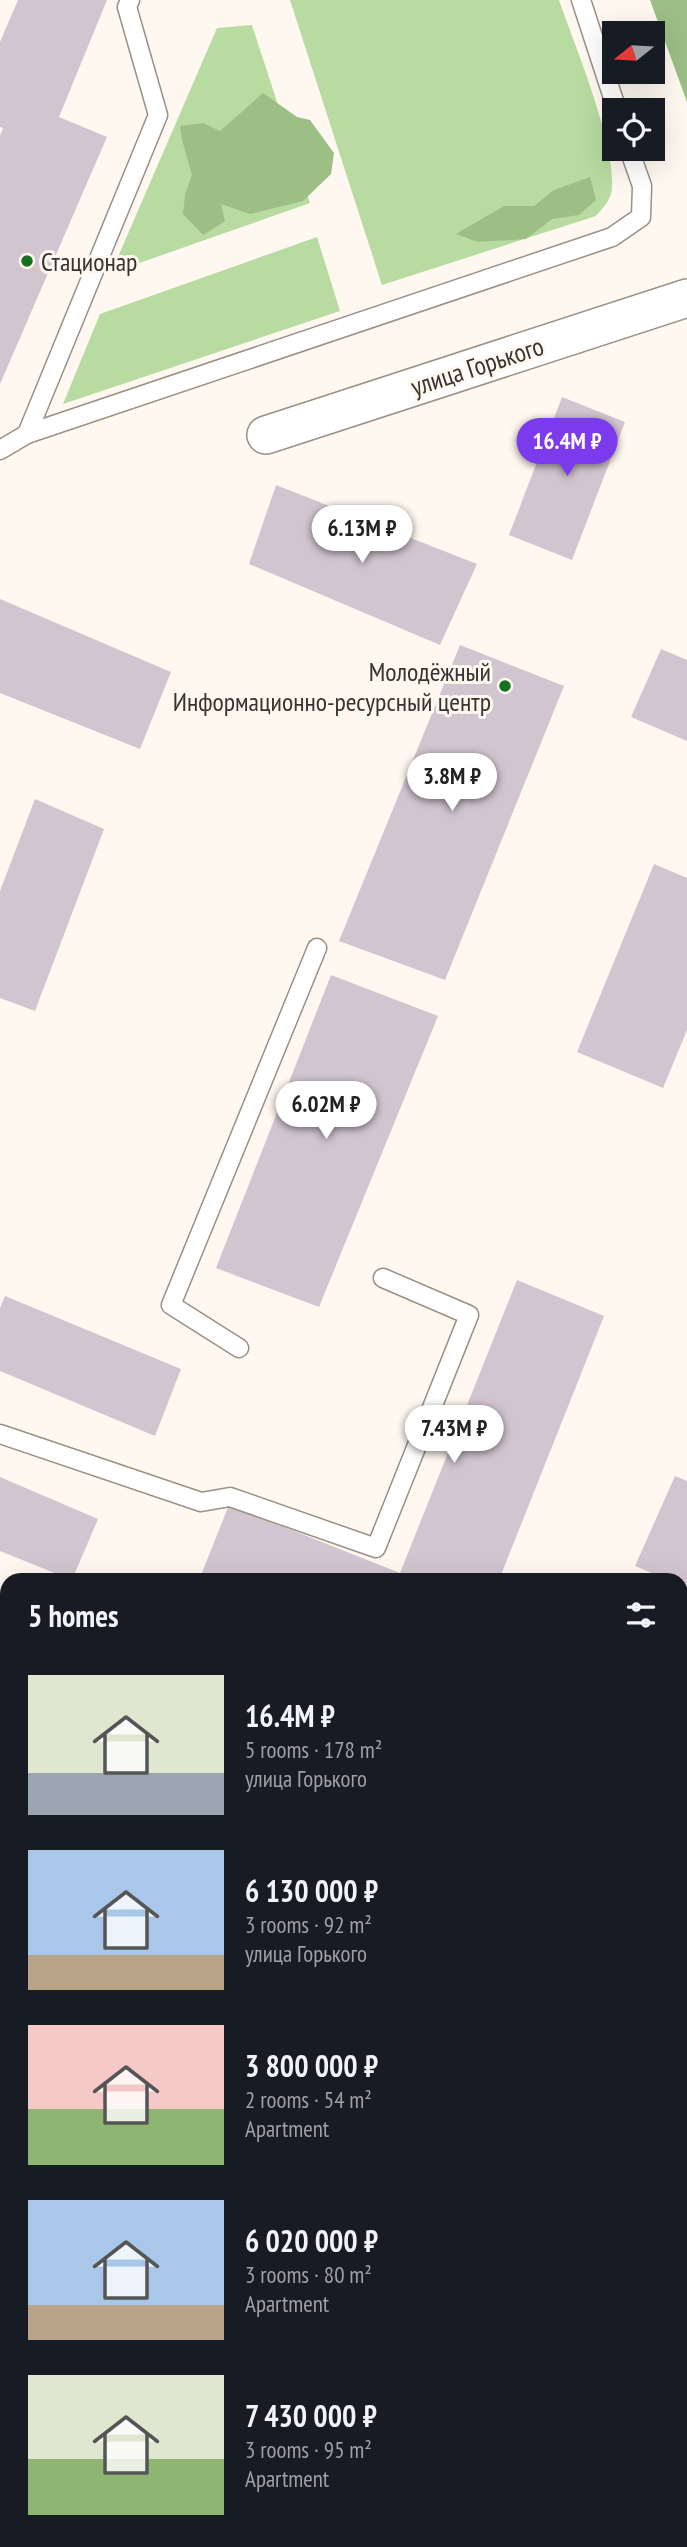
<!DOCTYPE html>
<meta charset="utf-8">
<style>
:root{--surface:#171b24;--page:#20242c;--text:#f1f3f6;--muted:#9ea1a6;--accent:#7c3aed}
body{margin:0;font-family:"PT Sans Narrow",sans-serif;background:var(--page);color:var(--text);height:100vh;display:flex;flex-direction:column;font-size:26px;white-space:nowrap}
*{box-sizing:border-box;margin:0}
p{font-size:23px;color:var(--muted)}
.icon{flex:none;width:38px;height:38px;fill:none;stroke:currentColor;stroke-width:2;stroke-linecap:round;stroke-linejoin:round}
.map{position:relative;flex:1;overflow:hidden}
.side{position:absolute;left:0px;top:1573px;width:688px;height:975px;display:flex;flex-direction:column;background:var(--surface);border-radius:21px 21px 0 0;box-shadow:0 7px 28px #0002}
.side>*{flex:none}
.needle{width:46px;rotate:252deg}
.buttons{position:absolute;left:602px;top:21px;display:grid;gap:14px}
.buttons a{display:grid;place-items:center;width:63px;height:63px;border-radius:0px;background:var(--surface);box-shadow:0 7px 28px #0002;font-size:35px}
.price{position:absolute;translate:-50% -60px;padding:0 16px;border-radius:24px;background:#fff;color:#222;font-size:23px;line-height:46px;filter:drop-shadow(0 2px 4px #0008)}
.price::after{content:'';position:absolute;left:50%;top:42px;width:21px;height:16px;margin-left:-10px;background:inherit;clip-path:polygon(0 0,100% 0,50% 100%)}
.price.active{background:var(--accent);color:#fff}
ul{padding:0;list-style:none}
li{display:flex;align-items:center;gap:21px;height:175px;padding:0 28px}
li span{display:grid;place-items:center;flex:none;width:196px;height:140px;border-radius:0px;color:#555}
li>.icon{margin-inline-start:auto}
span .icon{width:84px;height:84px;fill:#fffc;stroke-width:1}
li b{font-size:30px}
h2{display:flex;justify-content:space-between;align-items:center;height:84px;padding:0 28px;font-size:30px}
.map>svg:first-child{display:block}
</style>
<div class="map">
<svg width="687" height="2547" viewBox="0 0 687 2547">
<rect width="100%" height="100%" fill="#fff8f0"/>
<g fill="#b8dba2">
<path d="M 290,0 L 559,0 C 574,44 620,152 611,194 C 609,202 601,210 596,216 L 382,285 Z"/>
<path d="M 252,25 L 310,203 L 111,273 L 217,28 Z"/>
<path d="M 317,237 L 340,311 L 63,404 L 100,314 Z"/>
</g>
<g fill="#9cbf86">
<path d="M 650,0 L 687,0 L 687,102 Z"/>
<path d="M 263,93 L 297,117 L 310,120 L 334,153 L 331,174 L 303,201 L 250,214 L 221,204 L 225,221 L 203,235 L 183,214 L 185,195 L 192,175 L 182,140 L 180,126 L 203,123 L 220,131 Z"/>
<path d="M 590,177 L 596,200 L 579,215 L 552,219 L 526,239 L 478,242 L 456,234 L 504,206 L 534,206 L 554,190 Z"/>
</g>
<g fill="#d3c5d0">
<path d="M 18,0 L 107,0 L 59,117 L 107,137 L 0,384 L 0,136 L 3,128 L 0,127 L 0,42 Z"/>
<path d="M 562,397 L 625,422 L 572,560 L 509,535 Z"/>
<path d="M 276,485 L 477,564 L 440,645 L 249,564 Z"/>
<path d="M 0,599 L 171,672 L 140,749 L 0,693 Z"/>
<path d="M 460,645 L 564,686 L 445,980 L 339,941 Z"/>
<path d="M 661,649 L 687,660 L 687,741 L 631,717 Z"/>
<path d="M 35,799 L 104,829 L 35,1011 L 0,998 L 0,891 Z"/>
<path d="M 654,864 L 687,878 L 687,1030 L 663,1088 L 577,1052 Z"/>
<path d="M 331,975 L 438,1016 L 319,1307 L 216,1268 Z"/>
<path d="M 517,1280 L 604,1316 L 499,1580 L 199,1580 L 229,1505 L 400,1573 Z"/>
<path d="M 5,1296 L 181,1369 L 155,1436 L 0,1371 L 0,1308 Z"/>
<path d="M 675,1476 L 687,1481 L 687,1617 L 681,1615 L 681,1580 L 662,1580 L 663,1578 L 635,1566 Z"/>
<path d="M 0,1477 L 98,1519 L 72,1580 L 0,1551 Z"/>
<path d="M 7,1851 L 7,2072 L 0,2069 L 0,1868 Z"/>
<path d="M 681,2279 L 687,2282 L 687,2376 L 681,2373 Z"/>
<path d="M 0,2357 L 7,2360 L 7,2383 L 0,2399 Z"/>
<path d="M 354,2541 L 407,2541 L 404,2547 L 368,2547 Z"/>
<path d="M 445,2541 L 545,2541 L 559,2547 L 443,2547 Z"/>
</g>
<g fill="none" stroke-linecap="round" stroke-linejoin="round">
<defs>
<g id="service">
<path d="M 581,0 L 617,110"/>
<path d="M 27,434 L 612,237 L 641,217 L 642,186 L 629,149"/>
<path d="M 0,450 L 27,434 L 158,115 L 127,7 L 130,0"/>
<path d="M 239,1348 L 171,1305 L 317,948"/>
<path d="M 0,1434 L 201,1502 L 230,1497 L 376,1548 L 469,1315 L 383,1278"/>
</g>
<path id="minor" d="M 266,435 L 687,298"/>
<g id="tertiary">
<path d="M 0,2193 L 7,2196"/>
<path d="M 681,2475 L 687,2477"/>
</g>
</defs>
<use href="#service" stroke="#9b9085" stroke-width="21"/>
<use href="#minor" stroke="#9b9085" stroke-width="40"/>
<use href="#tertiary" stroke="#9b9085" stroke-width="42"/>
<use href="#service" stroke="#fff" stroke-width="18"/>
<use href="#minor" stroke="#fff" stroke-width="37"/>
<use href="#tertiary" stroke="#fff" stroke-width="38"/>
</g>
<g fill="#15711e" stroke="#fff8f0" stroke-width="2.5">
<circle cx="27" cy="261" r="7"/>
<circle cx="505" cy="686" r="7"/>
</g>
<g text-anchor="middle" dominant-baseline="central" stroke-width="6" stroke-linejoin="round" paint-order="stroke">
<g font-size="26" fill="#37332e" stroke="#fff8f0" text-anchor="start">
<text x="41" y="261">Стационар</text>
<text x="491" y="671" text-anchor="end">Молодёжный<tspan x="491" dy="30">Информационно-ресурсный центр</tspan></text>
</g>
<g font-size="26" fill="#37332e" stroke="#fff8f0">
<text transform="translate(477 366) rotate(-18)">улица Горького</text>
</g>
</g>
</svg>
<div class="buttons">
<a><svg class="needle" viewBox="-14 -14 28 28"><path d="M0-13l5 13h-10z" fill="#e53935"/><path d="M0 13l5-13h-10z" fill="#9ea1a6"/></svg></a>
<a><svg class="icon" aria-label="locate" viewBox="0 0 24 24"><circle cx="12" cy="12" r="6"/><path d="M12 2v4M12 18v4M2 12h4M18 12h4"/></svg></a>
</div>
<b class="price active" style="left:567px;top:478px">16.4M ₽</b>
<b class="price" style="left:362px;top:565px">6.13M ₽</b>
<b class="price" style="left:452px;top:813px">3.8M ₽</b>
<b class="price" style="left:326px;top:1141px">6.02M ₽</b>
<b class="price" style="left:454px;top:1465px">7.43M ₽</b>
<section class="side">
<h2>5 homes<svg class="icon" aria-label="filters" viewBox="0 0 24 24"><path d="M4 7h16M4 17h16"/><circle cx="9" cy="7" r="2"/><circle cx="15" cy="17" r="2"/></svg></h2>
<ul>
<li><span style="background:linear-gradient(#dfe7d0 70%,#9aa5b1 0)"><svg class="icon" aria-label="home" viewBox="0 0 24 24"><path d="M3 11l9-7 9 7M6 9v11h12V9"/></svg></span><div><b>16.4M ₽</b><p>5 rooms · 178 m²</p><p>улица Горького</p></div></li>
<li><span style="background:linear-gradient(#a9c7e8 75%,#b9a48a 0)"><svg class="icon" aria-label="home" viewBox="0 0 24 24"><path d="M3 11l9-7 9 7M6 9v11h12V9"/></svg></span><div><b>6 130 000 ₽</b><p>3 rooms · 92 m²</p><p>улица Горького</p></div></li>
<li><span style="background:linear-gradient(#f6c9c9 60%,#8fb573 0)"><svg class="icon" aria-label="home" viewBox="0 0 24 24"><path d="M3 11l9-7 9 7M6 9v11h12V9"/></svg></span><div><b>3 800 000 ₽</b><p>2 rooms · 54 m²</p><p>Apartment</p></div></li>
<li><span style="background:linear-gradient(#a9c7e8 75%,#b9a48a 0)"><svg class="icon" aria-label="home" viewBox="0 0 24 24"><path d="M3 11l9-7 9 7M6 9v11h12V9"/></svg></span><div><b>6 020 000 ₽</b><p>3 rooms · 80 m²</p><p>Apartment</p></div></li>
<li><span style="background:linear-gradient(#dfe7d0 60%,#8fb573 0)"><svg class="icon" aria-label="home" viewBox="0 0 24 24"><path d="M3 11l9-7 9 7M6 9v11h12V9"/></svg></span><div><b>7 430 000 ₽</b><p>3 rooms · 95 m²</p><p>Apartment</p></div></li>
</ul>
</section>
</div>
